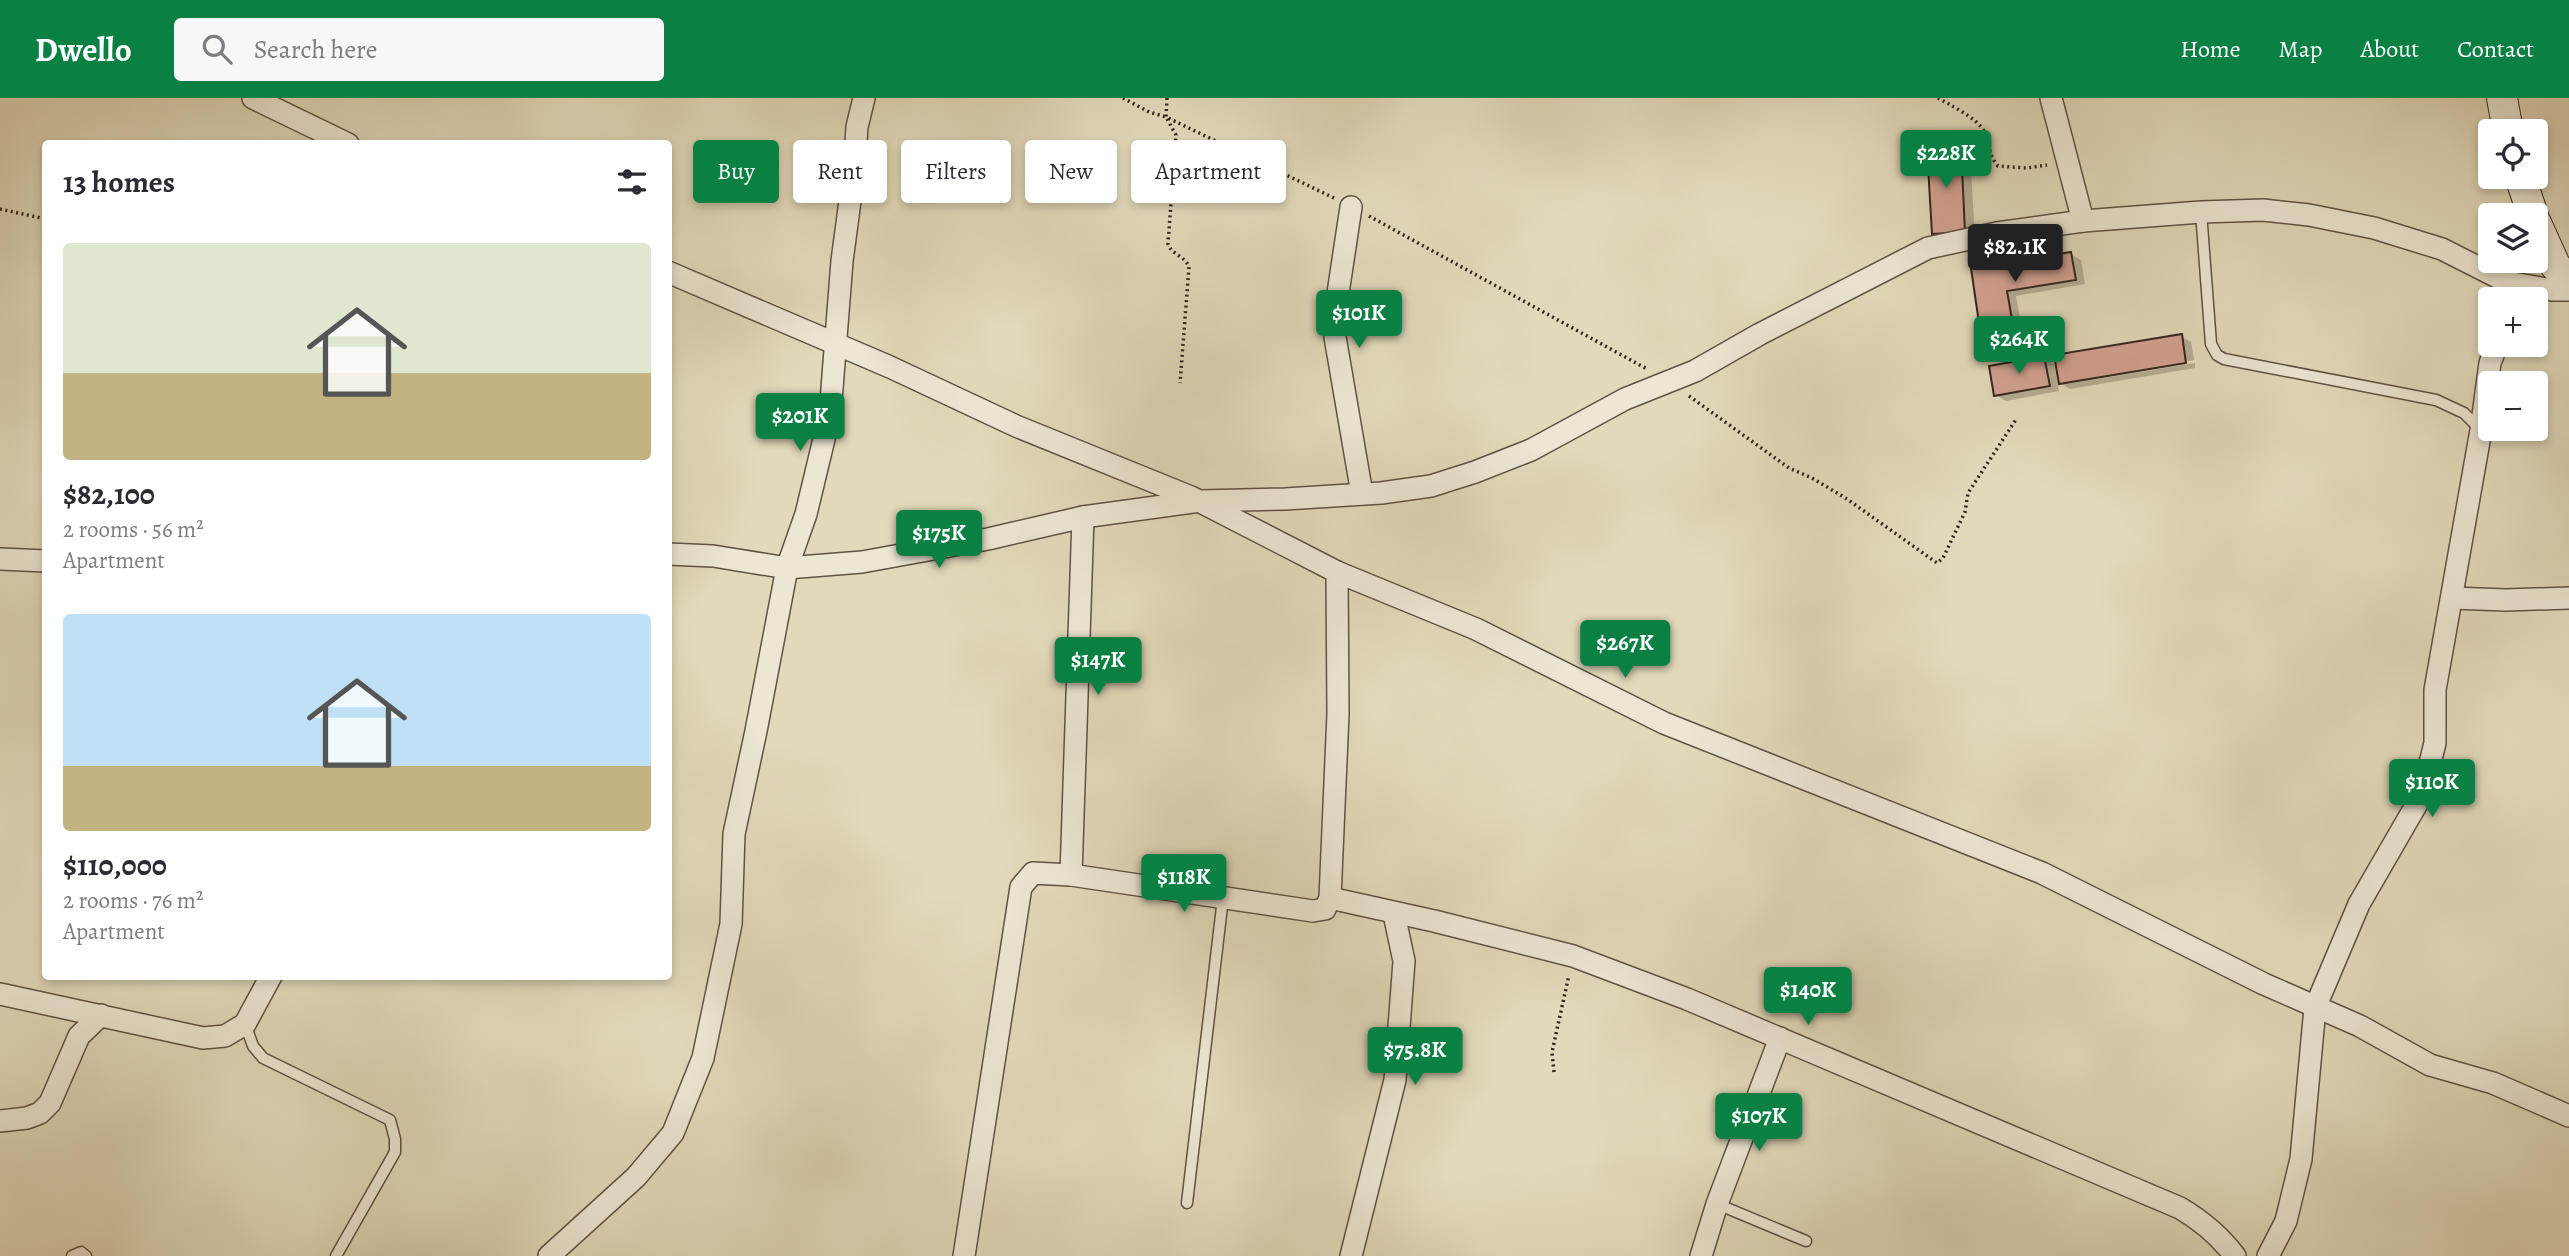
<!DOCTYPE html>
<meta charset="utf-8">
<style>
:root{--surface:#fff;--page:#f7f7f7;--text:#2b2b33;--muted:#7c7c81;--accent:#0b8043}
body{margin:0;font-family:Alegreya,serif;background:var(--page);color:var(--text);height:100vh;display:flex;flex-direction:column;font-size:26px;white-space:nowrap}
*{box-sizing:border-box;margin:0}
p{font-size:23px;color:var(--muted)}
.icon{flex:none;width:38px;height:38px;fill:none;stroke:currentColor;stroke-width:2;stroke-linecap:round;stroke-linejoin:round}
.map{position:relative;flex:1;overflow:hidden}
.sheet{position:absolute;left:42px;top:42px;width:630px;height:840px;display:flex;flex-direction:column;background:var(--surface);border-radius:7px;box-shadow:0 4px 10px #0003}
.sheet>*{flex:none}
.top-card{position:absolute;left:693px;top:42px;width:665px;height:63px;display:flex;gap:14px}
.tools{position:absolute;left:2478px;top:21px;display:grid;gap:14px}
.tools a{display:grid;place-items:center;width:70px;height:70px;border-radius:7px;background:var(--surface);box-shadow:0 4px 10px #0003;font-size:35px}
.price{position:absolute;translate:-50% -60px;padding:0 16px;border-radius:7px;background:var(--accent);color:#fff;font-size:23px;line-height:46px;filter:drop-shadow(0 2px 4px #0008)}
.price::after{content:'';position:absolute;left:50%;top:42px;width:21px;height:16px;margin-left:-10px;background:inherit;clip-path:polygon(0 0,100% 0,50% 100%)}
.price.active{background:#222;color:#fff}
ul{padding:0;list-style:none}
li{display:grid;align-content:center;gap:14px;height:371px;padding:0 21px}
li span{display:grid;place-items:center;height:217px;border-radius:7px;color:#555}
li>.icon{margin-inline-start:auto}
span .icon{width:126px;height:126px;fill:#fffc;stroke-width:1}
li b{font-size:30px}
h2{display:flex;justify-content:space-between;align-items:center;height:84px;padding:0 21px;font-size:30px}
.chip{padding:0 24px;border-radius:7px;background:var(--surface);box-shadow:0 4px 10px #0003;font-size:24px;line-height:63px}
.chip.active{background:var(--accent);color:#fff}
header{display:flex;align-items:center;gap:42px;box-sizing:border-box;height:98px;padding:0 35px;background:var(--accent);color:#fff}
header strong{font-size:33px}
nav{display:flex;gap:38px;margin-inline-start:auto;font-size:24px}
.search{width:490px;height:63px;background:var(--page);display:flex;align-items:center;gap:18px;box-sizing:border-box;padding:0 24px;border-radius:7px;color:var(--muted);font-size:26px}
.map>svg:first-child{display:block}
</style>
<header>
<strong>Dwello</strong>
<div class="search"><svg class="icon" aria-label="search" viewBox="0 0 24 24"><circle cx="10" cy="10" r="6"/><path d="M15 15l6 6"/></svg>Search here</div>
<nav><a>Home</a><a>Map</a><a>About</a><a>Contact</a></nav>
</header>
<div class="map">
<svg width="2569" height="1158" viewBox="0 0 2569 1158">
<rect width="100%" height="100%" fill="#e1d9ba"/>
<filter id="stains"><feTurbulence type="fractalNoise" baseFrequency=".00286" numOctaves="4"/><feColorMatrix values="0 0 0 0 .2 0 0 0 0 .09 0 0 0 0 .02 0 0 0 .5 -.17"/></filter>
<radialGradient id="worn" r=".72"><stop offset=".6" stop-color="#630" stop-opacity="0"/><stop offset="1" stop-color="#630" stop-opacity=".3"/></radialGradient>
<g fill="#0003">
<path d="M 1960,51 L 1970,56 L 1975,139 L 1943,140 L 1933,135 Z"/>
<path d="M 2071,156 L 2081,162 L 2085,186 L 2016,198 L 2022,232 L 1992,237 L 1982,231 L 1973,172 Z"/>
<path d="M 2181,238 L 2191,244 L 2194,262 L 2067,283 L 2067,286 L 2195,265 L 2195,270 L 2070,291 L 2061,285 Z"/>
<path d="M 2044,260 L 2054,266 L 2059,293 L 2006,303 L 1996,297 Z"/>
</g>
<g fill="#d2a191" stroke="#35251d" stroke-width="2">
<path d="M 1961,49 L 1965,134 L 1932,136 L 1927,51 Z"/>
<path d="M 2071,154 L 2076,182 L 2007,193 L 2013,227 L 1980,232 L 1971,170 Z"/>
<path d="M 2182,236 L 2186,265 L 2059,286 L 2054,257 Z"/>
<path d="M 2044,258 L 2050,288 L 1994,298 L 1989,268 Z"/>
</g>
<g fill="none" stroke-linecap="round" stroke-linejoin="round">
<defs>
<g id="lane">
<path d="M 2201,114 L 2211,246 L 2217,257 L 2224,261 L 2436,302 L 2464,315 L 2481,332"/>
<path d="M 245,926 L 253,948 L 263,960 L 390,1022 L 395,1041 L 395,1054 L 336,1158"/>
<path d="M 1187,1105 L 1223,800"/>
<path d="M 1717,1106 L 1806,1143"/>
<path d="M 72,1158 L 81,1154 L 86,1158"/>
</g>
<g id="street">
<path d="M 253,0 L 348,46"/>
<path d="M 2051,0 L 2083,123"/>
<path d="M 1351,109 L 1335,215 L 1335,239 L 1362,396"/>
<path d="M 668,174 L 890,269 L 1016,328 L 1191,399 L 1337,474 L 1476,531 L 1664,625 L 2042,775 L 2264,886 L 2360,928 L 2430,967 L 2493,985 L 2569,1018"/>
<path d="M 668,456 L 713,458 L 787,470 L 862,464 L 988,441 L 1083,419 L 1200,403 L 1285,401 L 1381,395 L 1431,388 L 1475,374 L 1531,352 L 1625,301 L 1695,273 L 1760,236 L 1928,150 L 1997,135 L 2083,123 L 2201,114 L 2263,112 L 2309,117 L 2374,130 L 2442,151 L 2507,184 L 2552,192 L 2569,192"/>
<path d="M 0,461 L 46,463"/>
<path d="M 2452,500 L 2506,502 L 2569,500"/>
<path d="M 1071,777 L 1083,419"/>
<path d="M 1330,800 L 1434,823 L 1573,858 L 1687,901 L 2180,1110 C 2202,1123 2219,1137 2235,1158"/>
<path d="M 0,896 L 203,940 L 225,938 L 245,926 L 271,878"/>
<path d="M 0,1023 L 27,1020 L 40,1015 L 50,1005 L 79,938 L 101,917"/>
<path d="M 549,1158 L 636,1079 L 673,1035 L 703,960 L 731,826 L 734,736 L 756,633 L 787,470 L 806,416 L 830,316 L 842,163 L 854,73 L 857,29 L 864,0"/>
<path d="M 964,1158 L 1021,789 L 1033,775 L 1071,777 L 1313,813 L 1325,811 L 1330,800 L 1338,616 L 1337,474"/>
<path d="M 1351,1158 L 1395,982 L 1404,863 L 1394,816"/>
<path d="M 1701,1158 L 1717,1106 L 1780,940"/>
<path d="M 2268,1158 L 2286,1123 L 2301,1061 L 2315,910 L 2359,806 L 2422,697 L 2435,645 L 2435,592 L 2481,332 L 2490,265 L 2497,247"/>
</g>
<g id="secondary">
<path d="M 2502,0 L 2508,33"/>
<path d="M 2520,79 L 2533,117"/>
<path d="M 2536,125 L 2555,167 L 2569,185"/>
</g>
</defs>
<use href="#lane" stroke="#605244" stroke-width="13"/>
<use href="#street" stroke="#605244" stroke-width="24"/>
<use href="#secondary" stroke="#35251d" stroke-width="32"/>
<g stroke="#35251d" stroke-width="3.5" stroke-dasharray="2 3.5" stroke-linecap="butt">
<path d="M 1123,0 L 1149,14 L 1166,19 L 1176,37 L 1168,146 C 1172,157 1185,158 1189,169 L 1180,285"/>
<path d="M 1167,0 L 1166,19 L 1334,100"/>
<path d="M 1938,0 C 1950,7 1977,20 1984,33 C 1991,46 1987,55 1998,68 L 2027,70 L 2047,67"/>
<path d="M 0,111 L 46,121"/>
<path d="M 1369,118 L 1647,271"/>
<path d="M 1689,298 L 1789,370 L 1812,380 L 1847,401 L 1937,465 L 1943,460 L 1965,414 L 1968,395 L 2017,320"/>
<path d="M 1554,974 L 1552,954 L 1569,877"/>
</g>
<use href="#lane" stroke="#ece6d2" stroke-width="10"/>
<use href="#street" stroke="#ece6d2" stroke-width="21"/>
<use href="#secondary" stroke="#ece6d2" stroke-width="30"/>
</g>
<rect width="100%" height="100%" filter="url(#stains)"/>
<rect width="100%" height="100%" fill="url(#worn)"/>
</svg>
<div class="tools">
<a><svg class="icon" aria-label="locate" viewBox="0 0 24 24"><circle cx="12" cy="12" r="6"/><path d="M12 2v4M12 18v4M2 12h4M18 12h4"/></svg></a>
<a><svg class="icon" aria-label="layers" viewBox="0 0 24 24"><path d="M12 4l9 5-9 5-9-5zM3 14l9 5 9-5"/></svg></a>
<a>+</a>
<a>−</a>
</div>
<b class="price" style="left:1946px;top:92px">$228K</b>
<b class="price active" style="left:2015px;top:186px">$82.1K</b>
<b class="price" style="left:1359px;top:252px">$101K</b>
<b class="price" style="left:2019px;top:278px">$264K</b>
<b class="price" style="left:800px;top:355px">$201K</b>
<b class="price" style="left:939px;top:472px">$175K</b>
<b class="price" style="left:1625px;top:582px">$267K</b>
<b class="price" style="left:1098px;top:599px">$147K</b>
<b class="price" style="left:2432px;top:721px">$110K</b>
<b class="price" style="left:1184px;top:816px">$118K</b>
<b class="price" style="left:1808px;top:929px">$140K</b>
<b class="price" style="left:1415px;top:989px">$75.8K</b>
<b class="price" style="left:1759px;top:1055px">$107K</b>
<div class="top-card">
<a class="chip active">Buy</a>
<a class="chip">Rent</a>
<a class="chip">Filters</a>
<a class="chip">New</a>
<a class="chip">Apartment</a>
</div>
<section class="sheet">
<h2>13 homes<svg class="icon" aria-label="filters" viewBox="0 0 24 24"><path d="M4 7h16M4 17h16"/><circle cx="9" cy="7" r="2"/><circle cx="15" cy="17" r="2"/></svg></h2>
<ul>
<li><span style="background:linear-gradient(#dfe7d0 60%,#c2b280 0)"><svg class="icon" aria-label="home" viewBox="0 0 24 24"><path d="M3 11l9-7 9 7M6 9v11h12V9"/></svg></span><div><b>$82,100</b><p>2 rooms · 56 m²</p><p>Apartment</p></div></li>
<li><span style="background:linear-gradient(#bfe0f5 70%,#c2b280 0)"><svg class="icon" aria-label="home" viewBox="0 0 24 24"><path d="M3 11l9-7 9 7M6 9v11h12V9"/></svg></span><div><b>$110,000</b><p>2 rooms · 76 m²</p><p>Apartment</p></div></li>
</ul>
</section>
</div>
